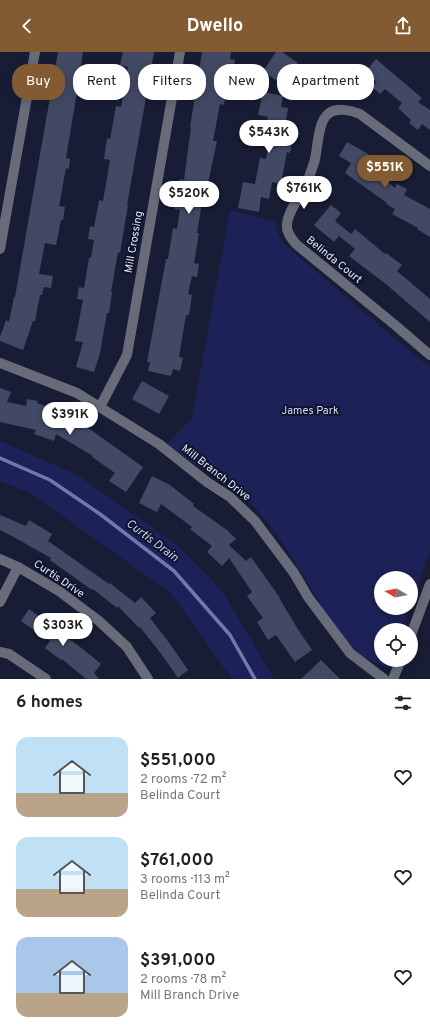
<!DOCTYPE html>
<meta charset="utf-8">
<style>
:root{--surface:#fff;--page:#f6f6f6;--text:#222;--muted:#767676;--accent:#825b33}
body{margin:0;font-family:Overpass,sans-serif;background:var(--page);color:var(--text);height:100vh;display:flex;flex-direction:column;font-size:15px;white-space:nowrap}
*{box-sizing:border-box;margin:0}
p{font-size:13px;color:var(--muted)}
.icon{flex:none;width:22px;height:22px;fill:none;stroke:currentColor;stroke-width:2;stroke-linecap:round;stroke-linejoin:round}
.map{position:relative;height:627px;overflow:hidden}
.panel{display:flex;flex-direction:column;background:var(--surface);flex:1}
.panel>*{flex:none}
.guide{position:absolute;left:12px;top:12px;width:406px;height:36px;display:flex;gap:8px}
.needle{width:26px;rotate:280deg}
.fabs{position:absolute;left:374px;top:519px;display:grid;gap:8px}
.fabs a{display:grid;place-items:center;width:44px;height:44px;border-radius:50%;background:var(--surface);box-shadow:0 2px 10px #0003;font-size:20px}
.price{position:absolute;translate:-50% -34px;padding:0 9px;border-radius:14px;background:#fff;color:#222;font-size:13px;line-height:26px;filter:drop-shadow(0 1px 2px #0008)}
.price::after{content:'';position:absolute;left:50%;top:24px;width:12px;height:9px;margin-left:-6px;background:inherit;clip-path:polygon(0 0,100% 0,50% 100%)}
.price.current{background:var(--accent);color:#fff}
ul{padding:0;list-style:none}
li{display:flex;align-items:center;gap:12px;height:100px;padding:0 16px}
li span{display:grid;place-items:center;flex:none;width:112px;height:80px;border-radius:12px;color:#555}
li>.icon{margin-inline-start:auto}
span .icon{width:48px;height:48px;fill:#fffc;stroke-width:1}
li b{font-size:17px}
h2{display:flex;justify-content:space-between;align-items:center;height:48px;padding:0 16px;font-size:17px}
.tag{padding:0 14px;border-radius:16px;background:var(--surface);box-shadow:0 2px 10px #0003;font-size:14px;line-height:36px}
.tag.current{background:var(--accent);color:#fff}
header{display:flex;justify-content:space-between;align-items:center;height:52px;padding:0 16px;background:var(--accent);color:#fff;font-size:18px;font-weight:700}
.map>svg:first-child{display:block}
</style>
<header><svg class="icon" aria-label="back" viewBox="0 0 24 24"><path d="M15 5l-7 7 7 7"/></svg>Dwello<svg class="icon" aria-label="share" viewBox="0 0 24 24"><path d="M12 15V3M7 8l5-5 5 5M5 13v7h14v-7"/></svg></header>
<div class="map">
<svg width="430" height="627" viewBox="0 0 430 627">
<rect width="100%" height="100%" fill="#181d35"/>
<g fill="#1c2257">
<path d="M 230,158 L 275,170 L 279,185 L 285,193 L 419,307 L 430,315 L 430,500 L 411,552 L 411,526 L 381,526 L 381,556 L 410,556 L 402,578 L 381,578 L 381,608 L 391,608 L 386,615 L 363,606 L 347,590 L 325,560 L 310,534 L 280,487 L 255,455 L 167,392 L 192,366 Z"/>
<path d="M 0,389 L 77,423 L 178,494 L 222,539 L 274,627 L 232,627 L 171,541 L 30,441 L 0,429 Z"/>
</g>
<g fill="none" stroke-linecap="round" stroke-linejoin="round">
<path stroke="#7079a9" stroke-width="3.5" d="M 0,406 L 50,428 L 100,462 L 174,519 L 230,583 L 255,627"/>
</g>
<g fill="#424964">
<path d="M 58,0 L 83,0 L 80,19 L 84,19 L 80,40 L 77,40 L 66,106 L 70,107 L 69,117 L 66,116 L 59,154 L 65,155 L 63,168 L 61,168 L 56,193 L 45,191 L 39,222 L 53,224 L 51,236 L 44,235 L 42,243 L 40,243 L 35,269 L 33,269 L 23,298 L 0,289 L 0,285 L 6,268 L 9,270 L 14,245 L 15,245 Z"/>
<path d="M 123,0 L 154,0 L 127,153 L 128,153 L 120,201 L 118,200 L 111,240 L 112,241 L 109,261 L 107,261 L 100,301 L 94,320 L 76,315 L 83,290 L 75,289 L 83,248 L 77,247 L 79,235 L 84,236 L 89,206 L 91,206 L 94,188 L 88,187 L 90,174 L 94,175 L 99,148 L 103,149 L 110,108 L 104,107 L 107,86 L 110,87 L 116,54 L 121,55 L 128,15 L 120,13 Z"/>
<path d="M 202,0 L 231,0 L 230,7 L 235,8 L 233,21 L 229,21 L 224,53 L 220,52 L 213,89 L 217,89 L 208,131 L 214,132 L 211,145 L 203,144 L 197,181 L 199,181 L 194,211 L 199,212 L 197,225 L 192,224 L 188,242 L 192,243 L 189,263 L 186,263 L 179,305 L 183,306 L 180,319 L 173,317 L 171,324 L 148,319 L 150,310 L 147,310 L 166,207 L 168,207 L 173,176 L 177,177 L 180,158 L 174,157 L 180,127 L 184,128 L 191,75 L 190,75 Z"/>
<path d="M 276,0 L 282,0 L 298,11 L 291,21 L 285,17 L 277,29 L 263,19 Z"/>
<path d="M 376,7 L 422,46 L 418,50 L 430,58 L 430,78 L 422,72 L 418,78 L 409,71 L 411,68 L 398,56 L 402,51 L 385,37 L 380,42 L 372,35 L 376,30 L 365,20 Z"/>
<path d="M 263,40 L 283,44 L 281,55 L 288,56 L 285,75 L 288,76 L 285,89 L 292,90 L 290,101 L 287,100 L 281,132 L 272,130 L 269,147 L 261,145 L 259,160 L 238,156 L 243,130 L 255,132 L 260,106 L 266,107 L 269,87 L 264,86 L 268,65 L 258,63 Z"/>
<path d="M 347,90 L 370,103 L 368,105 L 383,116 L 379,123 L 395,136 L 397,132 L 407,137 L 404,143 L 430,157 L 430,185 L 417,177 L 418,176 L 392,162 L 395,157 L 386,152 L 387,151 L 345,121 L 351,111 L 339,104 Z"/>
<path d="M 331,153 L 341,161 L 335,169 L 351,182 L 355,177 L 385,202 L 386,201 L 402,213 L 397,219 L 430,247 L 430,270 L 387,233 L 349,204 L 355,197 L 339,184 L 334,190 L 314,173 Z"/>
<path d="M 142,329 L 169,344 L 159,362 L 132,347 Z"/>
<path d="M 0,336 L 11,340 L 7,350 L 26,354 L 27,347 L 38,349 L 37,351 L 64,361 L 64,362 L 91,378 L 143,415 L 126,440 L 109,429 L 115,421 L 92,405 L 93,404 L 56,382 L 54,389 L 34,382 L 36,378 L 0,370 Z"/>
<path d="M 152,424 L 170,433 L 194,452 L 193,454 L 227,478 L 236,487 L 229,493 L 246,509 L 251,505 L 280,546 L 279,546 L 299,579 L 312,598 L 295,610 L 276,583 L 268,588 L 257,570 L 263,566 L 247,544 L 252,540 L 229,506 L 222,514 L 207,500 L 212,494 L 190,477 L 192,475 L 161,452 L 157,460 L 139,451 Z"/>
<path d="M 0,463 L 26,474 L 29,468 L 52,482 L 48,489 L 109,532 L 110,531 L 135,551 L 141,545 L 156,561 L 150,566 L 170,592 L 188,618 L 178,626 L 162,603 L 140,575 L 139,576 L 118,554 L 117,556 L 93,537 L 92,538 L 50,508 L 51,506 L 10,483 L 0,478 Z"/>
<path d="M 29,557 L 84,598 L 101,612 L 94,621 L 99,627 L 86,627 L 62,607 L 61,608 L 45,596 L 50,589 L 21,569 Z"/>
<path d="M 321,608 L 340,627 L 301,627 Z"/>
</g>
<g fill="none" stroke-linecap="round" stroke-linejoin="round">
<g stroke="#686b79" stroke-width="10">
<path d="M 430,114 L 360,62 C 351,58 336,55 328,62 C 317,71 318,99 314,111 C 311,119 309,127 305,134 C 300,144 287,161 287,173 C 286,180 291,186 296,192 L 395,273 L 430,303"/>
<path d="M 0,197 L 35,0"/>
<path d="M 0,311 L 77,341 L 159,392 L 207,430 L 230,445 L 255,469 L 294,521 L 308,545 L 350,601 L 384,627"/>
<path d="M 100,355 L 127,303 L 180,0"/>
<path d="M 0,507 L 18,515 L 59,539 L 99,569 L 127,595 L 148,627"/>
<path d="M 0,550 L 18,515"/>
<path d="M 411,583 L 430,532"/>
<path d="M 0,600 L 9,602 L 46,627"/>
<path d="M 393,627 L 401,608"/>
</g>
</g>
<g text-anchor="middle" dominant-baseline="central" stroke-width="4" stroke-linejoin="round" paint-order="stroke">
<g font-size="11" fill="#e3e8f9" stroke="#0f142b">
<text transform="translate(134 190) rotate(-80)">Mill Crossing</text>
<text transform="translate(334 208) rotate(39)">Belinda Court</text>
<text transform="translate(216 421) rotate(38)">Mill Branch Drive</text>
<text transform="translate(59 527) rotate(34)">Curtis Drive</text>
</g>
<g font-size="11" fill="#cdd7fc" stroke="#0f142b">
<text x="310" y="359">James Park</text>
</g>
<g font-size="12" font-style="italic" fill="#c4cef3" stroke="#0f142b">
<text transform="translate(152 489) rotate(37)">Curtis Drain</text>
</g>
</g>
</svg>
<div class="fabs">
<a><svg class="needle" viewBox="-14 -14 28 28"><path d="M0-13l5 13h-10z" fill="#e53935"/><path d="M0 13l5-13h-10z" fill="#767676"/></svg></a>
<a><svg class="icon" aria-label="locate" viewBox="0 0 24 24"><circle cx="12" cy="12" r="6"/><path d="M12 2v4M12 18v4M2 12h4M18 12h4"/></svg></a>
</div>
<b class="price" style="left:269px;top:102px">$543K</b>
<b class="price current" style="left:385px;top:137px">$551K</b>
<b class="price" style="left:304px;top:158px">$761K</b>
<b class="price" style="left:189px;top:163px">$520K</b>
<b class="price" style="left:70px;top:384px">$391K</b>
<b class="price" style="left:63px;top:595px">$303K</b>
<div class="guide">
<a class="tag current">Buy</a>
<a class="tag">Rent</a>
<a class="tag">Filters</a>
<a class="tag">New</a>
<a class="tag">Apartment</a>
</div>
</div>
<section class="panel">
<h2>6 homes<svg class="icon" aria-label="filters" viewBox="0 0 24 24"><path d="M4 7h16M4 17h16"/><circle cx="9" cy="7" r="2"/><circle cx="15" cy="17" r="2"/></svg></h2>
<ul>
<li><span style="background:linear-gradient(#bfe0f5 70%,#b9a48a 0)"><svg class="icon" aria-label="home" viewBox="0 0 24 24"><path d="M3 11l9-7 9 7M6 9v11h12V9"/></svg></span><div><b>$551,000</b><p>2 rooms · 72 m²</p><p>Belinda Court</p></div><svg class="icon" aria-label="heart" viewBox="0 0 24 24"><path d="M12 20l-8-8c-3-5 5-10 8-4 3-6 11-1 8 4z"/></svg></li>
<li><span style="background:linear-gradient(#bfe0f5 65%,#b9a48a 0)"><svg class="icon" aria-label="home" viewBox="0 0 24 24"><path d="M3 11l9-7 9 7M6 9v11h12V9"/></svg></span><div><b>$761,000</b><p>3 rooms · 113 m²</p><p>Belinda Court</p></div><svg class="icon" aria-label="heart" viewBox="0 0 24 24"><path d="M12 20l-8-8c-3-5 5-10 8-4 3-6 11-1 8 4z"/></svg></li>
<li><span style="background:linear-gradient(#a9c7e8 70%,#b9a48a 0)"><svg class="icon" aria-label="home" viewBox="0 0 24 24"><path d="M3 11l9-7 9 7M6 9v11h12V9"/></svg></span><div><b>$391,000</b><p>2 rooms · 78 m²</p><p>Mill Branch Drive</p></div><svg class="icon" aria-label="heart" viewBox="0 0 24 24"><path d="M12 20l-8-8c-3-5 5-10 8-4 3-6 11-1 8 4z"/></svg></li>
</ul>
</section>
